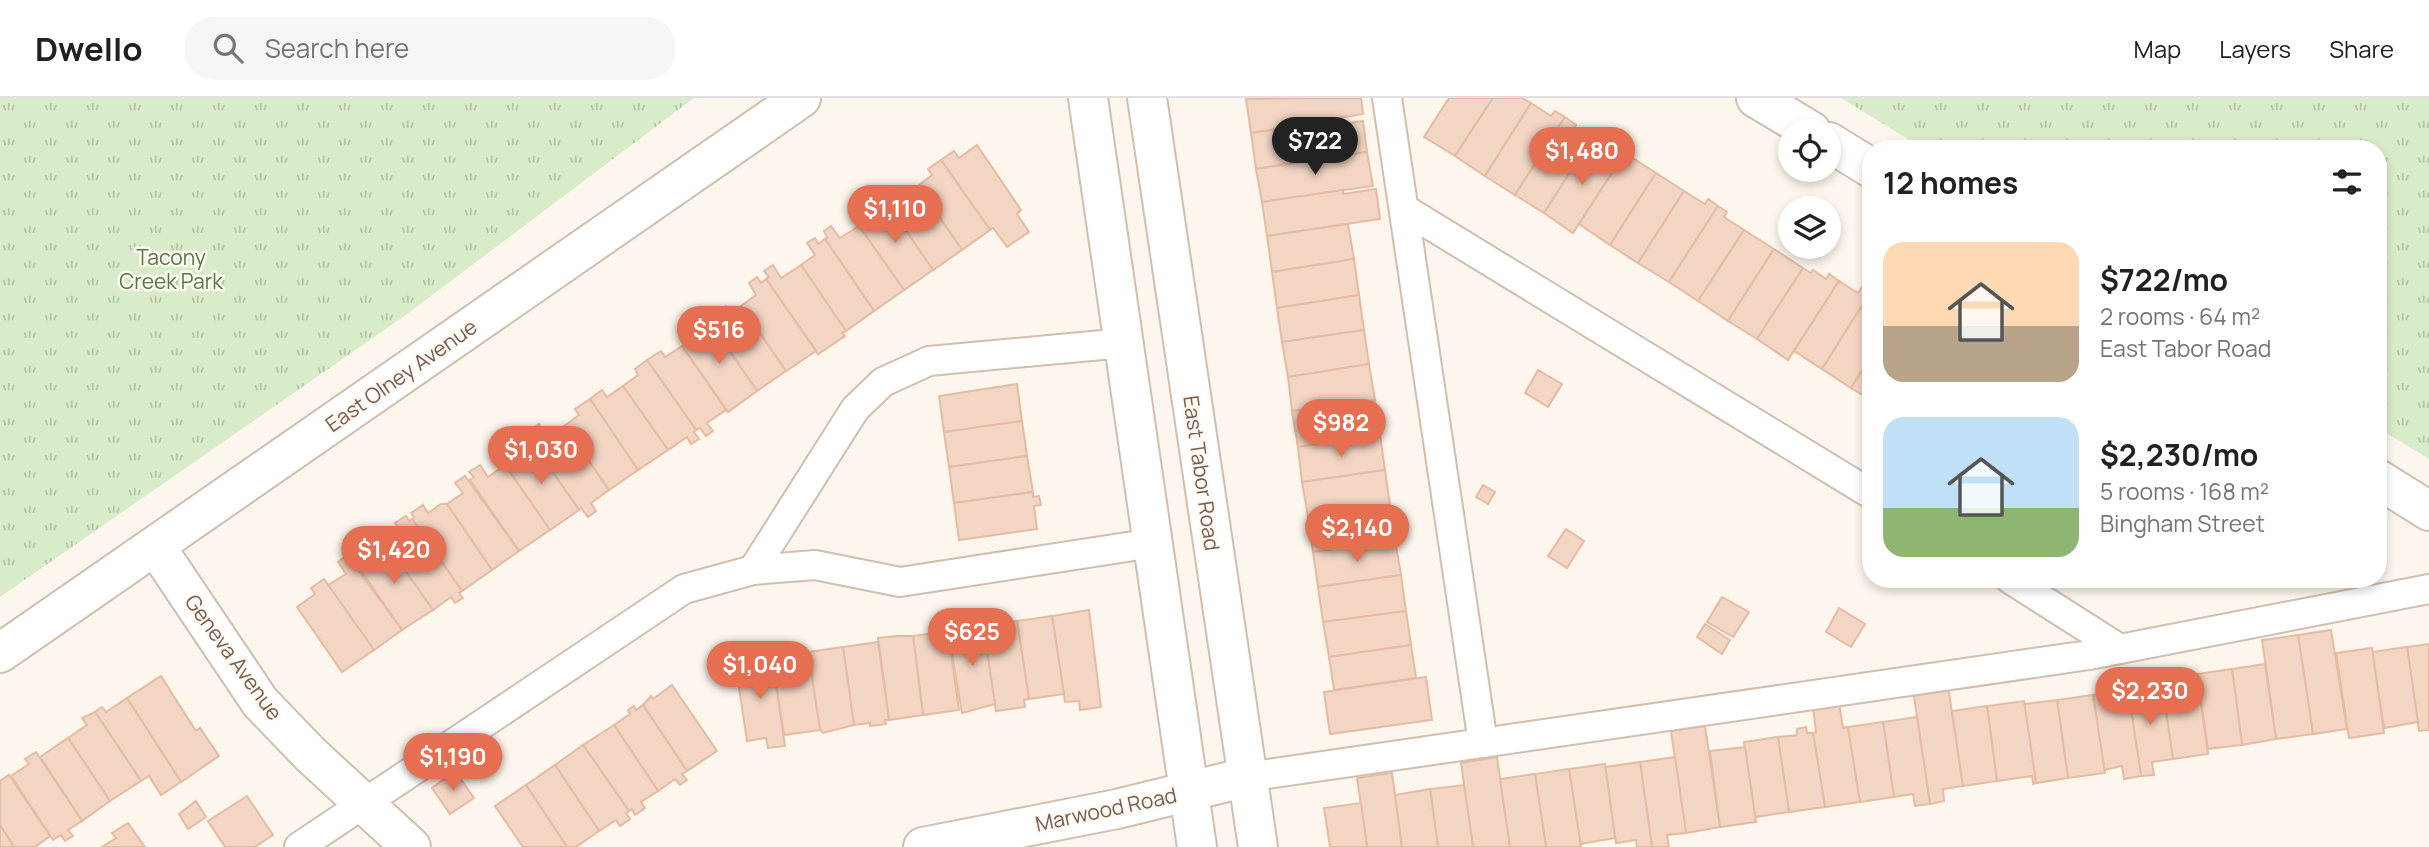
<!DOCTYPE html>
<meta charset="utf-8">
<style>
:root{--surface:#fff;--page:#f6f6f6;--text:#202124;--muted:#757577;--line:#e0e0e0;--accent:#e76f51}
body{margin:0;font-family:Manrope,sans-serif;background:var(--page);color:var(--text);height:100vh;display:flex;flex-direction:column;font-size:26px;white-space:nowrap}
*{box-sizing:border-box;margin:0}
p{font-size:23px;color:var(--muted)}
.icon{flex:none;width:38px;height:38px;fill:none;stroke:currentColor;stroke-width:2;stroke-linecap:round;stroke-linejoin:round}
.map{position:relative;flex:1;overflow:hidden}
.sheet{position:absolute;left:1862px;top:42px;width:525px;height:448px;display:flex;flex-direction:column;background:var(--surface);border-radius:28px;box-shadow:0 4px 10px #0003}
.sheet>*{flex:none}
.fabs{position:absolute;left:1778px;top:21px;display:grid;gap:14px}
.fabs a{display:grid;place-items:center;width:63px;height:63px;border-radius:50%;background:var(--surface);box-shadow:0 4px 10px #0003;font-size:35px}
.price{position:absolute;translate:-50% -60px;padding:0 16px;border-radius:24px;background:var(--accent);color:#fff;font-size:23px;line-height:46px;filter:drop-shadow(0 2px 4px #0008)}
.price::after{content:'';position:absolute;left:50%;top:42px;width:21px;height:16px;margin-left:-10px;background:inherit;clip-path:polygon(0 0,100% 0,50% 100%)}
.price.active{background:#222;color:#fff}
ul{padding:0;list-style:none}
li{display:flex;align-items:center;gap:21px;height:175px;padding:0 21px}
li span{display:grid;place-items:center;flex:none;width:196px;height:140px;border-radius:21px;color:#555}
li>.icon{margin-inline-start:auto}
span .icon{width:84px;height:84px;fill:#fffc;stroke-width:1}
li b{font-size:30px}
h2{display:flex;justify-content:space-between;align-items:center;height:84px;padding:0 21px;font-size:30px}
header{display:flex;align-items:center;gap:42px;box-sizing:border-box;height:98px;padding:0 35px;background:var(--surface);border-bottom:2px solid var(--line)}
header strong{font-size:33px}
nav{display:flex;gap:38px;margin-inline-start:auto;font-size:24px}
.search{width:490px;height:63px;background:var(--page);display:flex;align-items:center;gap:18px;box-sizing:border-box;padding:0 24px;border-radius:28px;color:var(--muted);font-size:26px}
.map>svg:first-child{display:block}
</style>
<header>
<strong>Dwello</strong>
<div class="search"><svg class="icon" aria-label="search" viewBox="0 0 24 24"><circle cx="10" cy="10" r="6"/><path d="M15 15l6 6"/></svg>Search here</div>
<nav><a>Map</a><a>Layers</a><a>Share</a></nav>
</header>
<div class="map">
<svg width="2429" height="749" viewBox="0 0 2429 749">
<defs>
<pattern id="grass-tufts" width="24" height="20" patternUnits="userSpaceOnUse" patternTransform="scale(1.75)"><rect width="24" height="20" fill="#d8ecc9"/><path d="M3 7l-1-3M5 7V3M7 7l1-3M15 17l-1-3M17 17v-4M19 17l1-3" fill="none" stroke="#b4c2a5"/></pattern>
</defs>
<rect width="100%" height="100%" fill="#fdf6ec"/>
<g fill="url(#grass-tufts)">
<path d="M 0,0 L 694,0 L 403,219 L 0,499 Z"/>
<path d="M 1841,0 L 2429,0 L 2429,361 L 2378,330 L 2378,51 L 1924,51 Z"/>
</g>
<g fill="#f3d5c3" stroke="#e6bba3" stroke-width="2">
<path d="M 1361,0 L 1363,16 L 1251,35 L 1246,1 Z"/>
<path d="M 1449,0 L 1493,0 L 1455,58 L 1424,39 Z"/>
<path d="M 1493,0 L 1522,0 L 1531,5 L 1485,78 L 1455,58 Z"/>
<path d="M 1531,5 L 1551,18 L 1555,13 L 1565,19 L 1515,97 L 1485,78 Z"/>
<path d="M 1565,19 L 1576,27 L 1573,32 L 1590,43 L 1544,115 L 1515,97 Z"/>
<path d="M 1334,23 L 1335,27 L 1363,23 L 1367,54 L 1256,71 L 1251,35 Z"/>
<path d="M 1590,43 L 1620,62 L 1573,135 L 1544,115 Z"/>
<path d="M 977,47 L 1021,112 L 1017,116 L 1029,134 L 1007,149 L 993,130 L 990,132 L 941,62 L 954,53 L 959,60 Z"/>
<path d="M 1367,54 L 1373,88 L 1262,104 L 1256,71 Z"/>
<path d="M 1625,55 L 1656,75 L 1610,147 L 1579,126 Z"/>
<path d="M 941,62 L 990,132 L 962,152 L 918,88 L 932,77 L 928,71 Z"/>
<path d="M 1656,75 L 1684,93 L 1638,165 L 1610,147 Z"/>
<path d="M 891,88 L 900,100 L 918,88 L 962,152 L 933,172 L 884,101 L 886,99 L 883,94 Z"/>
<path d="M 1376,91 L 1380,121 L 1267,138 L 1262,104 L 1343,92 L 1343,96 Z"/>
<path d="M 1684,93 L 1705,106 L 1708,101 L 1718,108 L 1669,184 L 1638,165 Z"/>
<path d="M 873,99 L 878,105 L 884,101 L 933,172 L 904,192 L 859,128 L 874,117 L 866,105 Z"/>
<path d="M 1718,108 L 1727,114 L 1724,119 L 1744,132 L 1698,203 L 1669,184 Z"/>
<path d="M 1348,126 L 1354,161 L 1272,174 L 1267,138 Z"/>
<path d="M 831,128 L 840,140 L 859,128 L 904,192 L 874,213 L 825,141 L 827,139 L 824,133 Z"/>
<path d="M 1744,132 L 1774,151 L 1728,223 L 1698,203 Z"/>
<path d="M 815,140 L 818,146 L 825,141 L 874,213 L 846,233 L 801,167 L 815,157 L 807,145 Z"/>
<path d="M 1774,151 L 1803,170 L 1757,241 L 1728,223 Z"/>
<path d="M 1354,161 L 1359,197 L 1277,210 L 1272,174 Z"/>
<path d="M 773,167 L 781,180 L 801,167 L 846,233 L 842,235 L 845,238 L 818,256 L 766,181 L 769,179 L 764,173 Z"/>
<path d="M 1803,170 L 1811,175 L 1813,172 L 1826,181 L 1829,176 L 1839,183 L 1788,262 L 1757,241 Z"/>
<path d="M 757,179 L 761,185 L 766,181 L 816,253 L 786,273 L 741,208 L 756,197 L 749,185 Z"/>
<path d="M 1839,183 L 1858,195 L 1862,189 L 1870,195 L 1822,271 L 1794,253 Z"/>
<path d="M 1359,197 L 1364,232 L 1282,244 L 1277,210 Z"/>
<path d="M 1867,200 L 1871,202 L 1871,259 L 1851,290 L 1822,271 Z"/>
<path d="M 726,208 L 731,215 L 741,208 L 786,273 L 757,293 L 707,220 L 710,219 L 707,214 L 715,209 L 718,213 Z"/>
<path d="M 707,220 L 757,293 L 728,314 L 682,248 L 697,237 L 692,231 Z"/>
<path d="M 1364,232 L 1369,266 L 1288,279 L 1282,244 Z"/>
<path d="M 682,248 L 726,312 L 707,325 L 713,333 L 706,338 L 700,330 L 696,332 L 647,262 L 661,253 L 665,259 Z"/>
<path d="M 1871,259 L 1871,302 L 1851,290 Z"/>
<path d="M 647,262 L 696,332 L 694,334 L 699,341 L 691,346 L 687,339 L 668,352 L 623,288 L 638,277 L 635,271 Z"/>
<path d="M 1369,266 L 1375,302 L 1292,313 L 1288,279 Z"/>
<path d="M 1538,272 L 1562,286 L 1548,309 L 1525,295 Z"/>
<path d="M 1017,286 L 1022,323 L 944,334 L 939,298 Z"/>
<path d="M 623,288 L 668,352 L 638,372 L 590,301 L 602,292 L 607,299 Z"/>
<path d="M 590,301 L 638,372 L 609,392 L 564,328 L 579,317 L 575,311 Z"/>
<path d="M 1375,302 L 1380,337 L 1298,349 L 1292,313 Z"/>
<path d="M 1022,323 L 1027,358 L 949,369 L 944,334 Z"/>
<path d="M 539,326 L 548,339 L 564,328 L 609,392 L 591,405 L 596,413 L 588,419 L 581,410 L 579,412 L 530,341 L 534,339 L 529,333 Z"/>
<path d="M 1380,337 L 1385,372 L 1302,384 L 1298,349 Z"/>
<path d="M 530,341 L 579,412 L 550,432 L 505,367 L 521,356 L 516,351 Z"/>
<path d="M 1027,358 L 1033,394 L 954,405 L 949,369 Z"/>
<path d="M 480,367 L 488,379 L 505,367 L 550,432 L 519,453 L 470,382 L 474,379 L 469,374 Z"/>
<path d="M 1385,372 L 1390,407 L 1308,418 L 1302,384 Z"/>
<path d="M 465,378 L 519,453 L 492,472 L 447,406 L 463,395 L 455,385 Z"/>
<path d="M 1483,387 L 1495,394 L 1488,406 L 1476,399 Z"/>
<path d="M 1033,394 L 1033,399 L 1039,398 L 1041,407 L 1034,408 L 1037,431 L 959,442 L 954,405 Z"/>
<path d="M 441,406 L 447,406 L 492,472 L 462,493 L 412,421 L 414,419 L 411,415 L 423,407 L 428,415 Z"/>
<path d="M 1390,407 L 1395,442 L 1313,454 L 1308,418 Z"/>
<path d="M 406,418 L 409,423 L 412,421 L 462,493 L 459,495 L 463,500 L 455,505 L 451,499 L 433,512 L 387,447 L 403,436 L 395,425 Z"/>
<path d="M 1566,431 L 1584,443 L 1567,470 L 1548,458 Z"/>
<path d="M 1395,442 L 1401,477 L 1318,489 L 1313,454 Z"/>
<path d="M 387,447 L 433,512 L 402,532 L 353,461 L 367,452 L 371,458 Z"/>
<path d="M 347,457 L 402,532 L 374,552 L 328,487 L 346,476 L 338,464 Z"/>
<path d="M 1401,477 L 1406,513 L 1323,524 L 1318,489 Z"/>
<path d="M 324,481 L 374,552 L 342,574 L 297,509 L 315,496 L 311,490 Z"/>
<path d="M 1722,499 L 1749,514 L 1733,539 L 1707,524 Z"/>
<path d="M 1839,510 L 1865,526 L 1851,549 L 1826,534 Z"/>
<path d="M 1089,512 L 1101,609 L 1080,612 L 1079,603 L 1065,604 L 1052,518 Z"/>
<path d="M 1406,513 L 1411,547 L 1329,559 L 1323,524 Z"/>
<path d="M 1052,518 L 1064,596 L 1029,601 L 1017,523 Z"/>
<path d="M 1017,523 L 1029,601 L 1024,602 L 1025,609 L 996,613 L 983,528 Z"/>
<path d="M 1705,526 L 1730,542 L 1722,556 L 1697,539 Z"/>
<path d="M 983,528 L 995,606 L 962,615 L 948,533 Z"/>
<path d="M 2331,532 L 2347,631 L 2313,636 L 2298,537 Z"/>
<path d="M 948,533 L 959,612 L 923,617 L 913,538 Z"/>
<path d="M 2298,537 L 2313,636 L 2276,641 L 2262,542 Z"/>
<path d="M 898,538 L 913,538 L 923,617 L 889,622 L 878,540 Z"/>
<path d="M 878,544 L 889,622 L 885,622 L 886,626 L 870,628 L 870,625 L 854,627 L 843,549 Z"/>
<path d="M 2429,546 L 2429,632 L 2419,633 L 2407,549 Z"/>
<path d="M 1411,547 L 1416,580 L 1334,592 L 1329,559 Z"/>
<path d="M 843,549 L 854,627 L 823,635 L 820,632 L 808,554 Z"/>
<path d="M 2407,549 L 2418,624 L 2384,630 L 2372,554 Z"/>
<path d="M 2372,550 L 2384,635 L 2349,640 L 2336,555 Z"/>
<path d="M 808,554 L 820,632 L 784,637 L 772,559 Z"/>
<path d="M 772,559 L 785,648 L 768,650 L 766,640 L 747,643 L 735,563 Z"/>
<path d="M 2265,566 L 2276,641 L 2242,647 L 2232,571 Z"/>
<path d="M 2232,571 L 2242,647 L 2208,651 L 2197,576 Z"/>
<path d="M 2197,576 L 2208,656 L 2173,661 L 2161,581 Z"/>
<path d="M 161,578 L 196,633 L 200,630 L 219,658 L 181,684 L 127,600 Z"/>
<path d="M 1426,579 L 1432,622 L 1330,636 L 1324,594 Z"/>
<path d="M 2162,586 L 2173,661 L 2152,664 L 2154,677 L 2141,678 L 2128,591 Z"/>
<path d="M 672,587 L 717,653 L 687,673 L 643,607 L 651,598 L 653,601 Z"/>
<path d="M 1948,588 L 1963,688 L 1943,691 L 1944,703 L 1930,706 L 1913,592 Z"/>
<path d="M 2128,591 L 2141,678 L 2124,681 L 2122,668 L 2104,672 L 2093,597 Z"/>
<path d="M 2093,597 L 2105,675 L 2068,680 L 2057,602 Z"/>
<path d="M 127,600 L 181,684 L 161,697 L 149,678 L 141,683 L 95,614 L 102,609 L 106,614 Z"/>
<path d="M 2057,602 L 2068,680 L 2036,685 L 2024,606 Z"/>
<path d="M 2024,603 L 2036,685 L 2033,686 L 2032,678 L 1997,683 L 1987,608 Z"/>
<path d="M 1839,605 L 1843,630 L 1848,629 L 1860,704 L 1825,709 L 1813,635 L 1816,634 L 1813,609 Z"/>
<path d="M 643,607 L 687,673 L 682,676 L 687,682 L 680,687 L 675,681 L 658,693 L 614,627 L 630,616 L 628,612 L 634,608 L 636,612 Z"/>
<path d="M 1987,608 L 1997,683 L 1963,688 L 1952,613 Z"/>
<path d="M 95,614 L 141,683 L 110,703 L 68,640 L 87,627 L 82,620 Z"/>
<path d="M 1917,619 L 1930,706 L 1915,708 L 1913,696 L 1894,699 L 1883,624 Z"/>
<path d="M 1883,624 L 1894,699 L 1860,704 L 1848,629 Z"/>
<path d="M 614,627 L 658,693 L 641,704 L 645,710 L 635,717 L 632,711 L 629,713 L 583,647 Z"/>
<path d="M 1705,628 L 1720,729 L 1686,735 L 1671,633 Z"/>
<path d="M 1806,629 L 1807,635 L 1813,635 L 1825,709 L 1789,714 L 1778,639 L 1797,637 L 1797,631 Z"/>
<path d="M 1778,639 L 1789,714 L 1755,719 L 1744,644 Z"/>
<path d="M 68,640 L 110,703 L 82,723 L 40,659 Z"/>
<path d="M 583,647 L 629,713 L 626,715 L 630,721 L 620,728 L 616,722 L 599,733 L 555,667 Z"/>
<path d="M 1745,649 L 1756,724 L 1720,729 L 1710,653 Z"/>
<path d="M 36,654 L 82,723 L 68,732 L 73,738 L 65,743 L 61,737 L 53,742 L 11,678 L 29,666 L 25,661 Z"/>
<path d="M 1497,659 L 1510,749 L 1473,749 L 1461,665 Z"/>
<path d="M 1675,659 L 1686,735 L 1667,737 L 1669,749 L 1652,749 L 1640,664 Z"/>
<path d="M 1640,664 L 1652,749 L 1637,749 L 1636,742 L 1616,745 L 1605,669 Z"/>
<path d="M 1605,666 L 1615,740 L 1580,746 L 1569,671 Z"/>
<path d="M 555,667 L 599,733 L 576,749 L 567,749 L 526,687 Z"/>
<path d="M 1569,671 L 1581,749 L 1546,749 L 1535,676 Z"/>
<path d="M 455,673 L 474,700 L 450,716 L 432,690 Z"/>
<path d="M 1392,675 L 1402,749 L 1367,749 L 1357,680 Z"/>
<path d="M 1535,676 L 1546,749 L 1510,749 L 1500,681 Z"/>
<path d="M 9,677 L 50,738 L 35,749 L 14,749 L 0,727 L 0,683 Z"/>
<path d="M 526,687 L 567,749 L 523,749 L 495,708 Z"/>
<path d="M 1464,687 L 1473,749 L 1438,749 L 1430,691 Z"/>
<path d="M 1430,691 L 1438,749 L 1402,749 L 1395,697 Z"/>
<path d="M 247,698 L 273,737 L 255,749 L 225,749 L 208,723 Z"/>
<path d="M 196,703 L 206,719 L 188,731 L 179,716 Z"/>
<path d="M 1361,705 L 1367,749 L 1330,749 L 1324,710 Z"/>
<path d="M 128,725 L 145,749 L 102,749 L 116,740 L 112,735 Z"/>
<path d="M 0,727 L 14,749 L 0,749 Z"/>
</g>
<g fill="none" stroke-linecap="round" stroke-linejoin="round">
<defs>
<g id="service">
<path d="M 1387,0 L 1483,645"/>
<path d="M 1404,111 L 1871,396"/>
<path d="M 753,472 L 855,311 L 883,284 L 929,263 L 1124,245"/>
<path d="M 2010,481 L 2120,551"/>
<path d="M 1247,679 L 2089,557 L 2429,491"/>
<path d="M 299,749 L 684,491 L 753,472 L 815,467 L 900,484 L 1153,445"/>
</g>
<g id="minor">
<path d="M 1756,0 L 1811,33"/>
<path d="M 1829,44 L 1871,70"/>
<path d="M 2378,381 L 2429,413"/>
<path d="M 156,449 L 260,604 L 310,656 L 411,749"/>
<path d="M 0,555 L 801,0"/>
<path d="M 923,749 L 1117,711 L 1247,679"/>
</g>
<g id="tertiary">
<path d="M 1088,0 L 1197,749"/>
<path d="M 1147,0 L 1258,749"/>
</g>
</defs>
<use href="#service" stroke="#d1beb0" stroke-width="32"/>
<use href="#minor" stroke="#d1beb0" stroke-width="42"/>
<use href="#tertiary" stroke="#d1beb0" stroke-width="42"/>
<use href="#service" stroke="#fff" stroke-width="28"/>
<use href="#minor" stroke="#fff" stroke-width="38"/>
<use href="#tertiary" stroke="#fff" stroke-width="38"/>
</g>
<g text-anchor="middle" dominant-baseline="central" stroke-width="5" stroke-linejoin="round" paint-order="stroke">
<g font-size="21" fill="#537a41" stroke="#fffaf3">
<text x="171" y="159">Tacony<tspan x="171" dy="24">Creek Park</tspan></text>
</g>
<g font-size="21" fill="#7a5c4d" stroke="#fffaf3">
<text transform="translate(401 277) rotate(-35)">East Olney Avenue</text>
<text transform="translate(1202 375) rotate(82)">East Tabor Road</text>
<text transform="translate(234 559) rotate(54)">Geneva Avenue</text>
<text transform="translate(1106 711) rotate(-12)">Marwood Road</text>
</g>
</g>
</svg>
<div class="fabs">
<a><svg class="icon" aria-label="locate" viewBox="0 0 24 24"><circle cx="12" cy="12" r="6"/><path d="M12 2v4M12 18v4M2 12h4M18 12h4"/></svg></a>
<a><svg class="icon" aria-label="layers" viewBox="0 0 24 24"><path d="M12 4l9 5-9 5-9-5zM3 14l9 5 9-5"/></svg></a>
</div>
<b class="price active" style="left:1315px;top:79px">$722</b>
<b class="price" style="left:1582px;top:89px">$1,480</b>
<b class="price" style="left:895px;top:147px">$1,110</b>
<b class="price" style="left:719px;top:268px">$516</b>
<b class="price" style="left:1341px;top:361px">$982</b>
<b class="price" style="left:541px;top:388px">$1,030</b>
<b class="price" style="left:1357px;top:466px">$2,140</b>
<b class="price" style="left:394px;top:488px">$1,420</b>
<b class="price" style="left:972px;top:570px">$625</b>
<b class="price" style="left:760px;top:603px">$1,040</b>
<b class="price" style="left:2150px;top:629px">$2,230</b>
<b class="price" style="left:453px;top:695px">$1,190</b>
<section class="sheet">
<h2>12 homes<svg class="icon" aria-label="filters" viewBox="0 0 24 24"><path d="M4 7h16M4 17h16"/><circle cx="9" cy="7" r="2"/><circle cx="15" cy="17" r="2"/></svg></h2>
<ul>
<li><span style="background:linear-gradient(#ffd9b3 60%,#b9a48a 0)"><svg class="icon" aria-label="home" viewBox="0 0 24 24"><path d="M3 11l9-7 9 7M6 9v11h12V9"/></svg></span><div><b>$722/mo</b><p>2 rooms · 64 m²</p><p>East Tabor Road</p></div></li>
<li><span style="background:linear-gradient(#bfe0f5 65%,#8fb573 0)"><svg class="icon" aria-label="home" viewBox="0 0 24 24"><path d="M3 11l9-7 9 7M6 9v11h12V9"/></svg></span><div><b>$2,230/mo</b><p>5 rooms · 168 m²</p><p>Bingham Street</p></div></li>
</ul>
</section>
</div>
